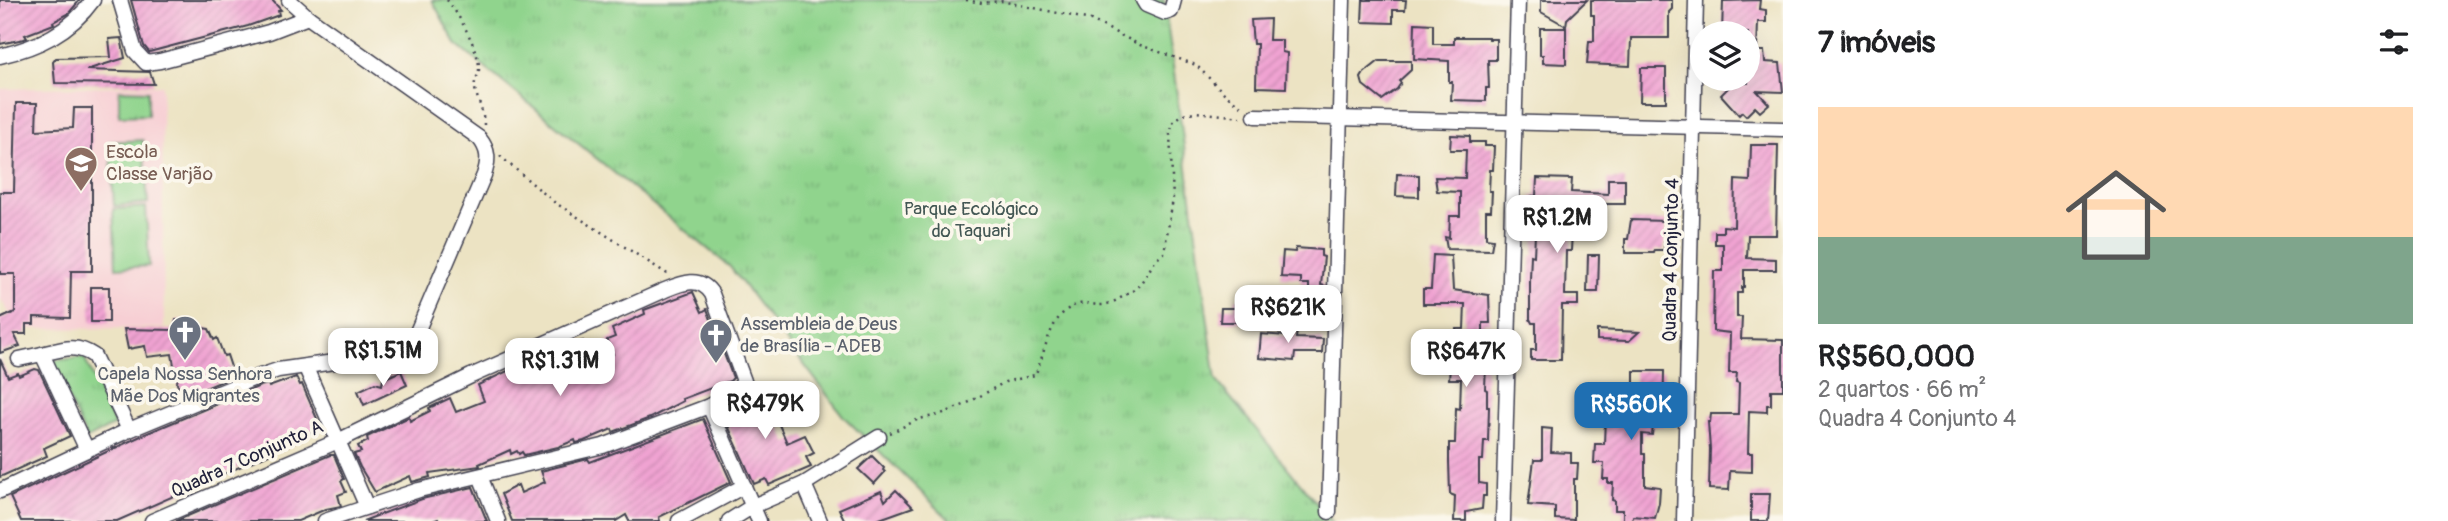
<!DOCTYPE html>
<html lang="pt">
<meta charset="utf-8">
<style>
:root{--surface:#fff;--page:#f2f2f2;--text:#202124;--muted:#757577;--accent:#1f6fb2}
body{margin:0;font-family:Pangolin,sans-serif;background:var(--page);color:var(--text);height:100vh;display:flex;flex-direction:column;font-size:26px;white-space:nowrap}
*{box-sizing:border-box;margin:0}
p{font-size:23px;color:var(--muted)}
.icon{flex:none;width:38px;height:38px;fill:none;stroke:currentColor;stroke-width:2;stroke-linecap:round;stroke-linejoin:round}
.map{position:relative;flex:1;overflow:hidden}
.side{display:flex;flex-direction:column;background:var(--surface);width:665px}
.side>*{flex:none}
.controls{position:absolute;left:1690px;top:21px;display:grid;gap:14px}
.controls a{display:grid;place-items:center;width:70px;height:70px;border-radius:50%;background:var(--surface);box-shadow:0 7px 28px #0002;font-size:35px}
.price{position:absolute;translate:-50% -60px;padding:0 16px;border-radius:14px;background:#fff;color:#222;font-size:23px;line-height:46px;filter:drop-shadow(0 2px 4px #0008)}
.price::after{content:'';position:absolute;left:50%;top:42px;width:21px;height:16px;margin-left:-10px;background:inherit;clip-path:polygon(0 0,100% 0,50% 100%)}
.price.on{background:var(--accent);color:#fff}
ul{padding:0;list-style:none}
li{display:grid;align-content:center;gap:14px;height:371px;padding:0 35px}
li span{display:grid;place-items:center;height:217px;border-radius:0px;color:#555}
li>.icon{margin-inline-start:auto}
span .icon{width:126px;height:126px;fill:#fffc;stroke-width:1}
li b{font-size:30px}
h2{display:flex;justify-content:space-between;align-items:center;height:84px;padding:0 35px;font-size:30px}
main{display:flex;flex:1;min-height:0}
.map>svg:first-child{display:block}
</style>
<main>
<div class="map">
<svg width="1783" height="521" viewBox="0 0 1783 521">
<defs>
<pattern id="park-tufts" width="24" height="20" patternUnits="userSpaceOnUse" patternTransform="scale(1.75)"><rect width="24" height="20" fill="#90d48d"/><path d="M3 7l-1-3M5 7V3M7 7l1-3M15 17l-1-3M17 17v-4M19 17l1-3" fill="none" stroke="#7cb67b"/></pattern>
<pattern id="building-hatch" width="6" height="6" patternUnits="userSpaceOnUse" patternTransform="scale(1.75)"><rect width="6" height="6" fill="#f0a3d2"/><path d="M-1 1l2-2M0 6l6-6M5 7l2-2" fill="none" stroke="#ce8cb5"/></pattern>
</defs>
<rect width="100%" height="100%" fill="#fbf7ec"/>
<filter id="ink" filterUnits="userSpaceOnUse"><feTurbulence type="fractalNoise" baseFrequency=".0143" numOctaves="2"/><feDisplacementMap in="SourceGraphic" scale="14" xChannelSelector="R" yChannelSelector="G"/><feConvolveMatrix kernelMatrix="1 2 1 2 8 2 1 2 1" color-interpolation-filters="sRGB"/></filter>
<filter id="wash" filterUnits="userSpaceOnUse"><feTurbulence type="fractalNoise" baseFrequency=".00686" numOctaves="4" result="noise"/><feDisplacementMap in="SourceGraphic" scale="28" xChannelSelector="R" yChannelSelector="G"/><feGaussianBlur stdDeviation="1.57" result="paint"/><feColorMatrix in="noise" values="0 0 0 0 0 0 0 0 0 0 0 0 0 0 0 0 0 1.4 0 .05"/><feComposite in="paint" operator="in"/></filter>
<g filter="url(#wash)">
<rect width="100%" height="100%" fill="#ece3c3"/>
<path fill="#f7cfd4" d="M 162,85 L 164,328 L 19,329 L 0,298 L 0,89 Z"/>
<g fill="#90d48d" stroke="#597b64" stroke-width="2">
<path d="M 143,140 L 148,203 L 114,206 L 110,142 Z"/>
<path d="M 146,207 L 149,266 L 116,268 L 113,209 Z"/>
</g>
<g fill="url(#park-tufts)" stroke="#597b64" stroke-width="2">
<path d="M 432,0 L 1164,0 L 1216,380 L 1331,521 L 951,521 L 844,417 L 730,267 L 456,44 Z"/>
<path d="M 119,90 L 148,91 L 148,115 L 119,116 Z"/>
<path d="M 84,357 L 115,425 L 87,439 L 51,361 Z"/>
</g>
<g id="blocks">
<g fill="url(#building-hatch)">
<path d="M 0,0 L 80,0 L 68,14 L 53,22 L 54,24 L 25,35 L 27,38 L 24,39 L 0,44 Z"/>
<path d="M 131,0 L 272,0 L 281,10 L 278,11 L 279,15 L 248,26 L 149,52 L 144,46 Z"/>
<path d="M 1363,0 L 1406,0 L 1405,10 L 1393,10 L 1393,23 L 1362,22 Z"/>
<path d="M 1541,0 L 1587,0 L 1567,19 L 1566,26 L 1541,12 Z"/>
<path d="M 1591,0 L 1672,0 L 1672,9 L 1669,12 L 1669,38 L 1631,38 L 1630,66 L 1587,64 L 1589,41 L 1594,41 L 1594,15 L 1591,15 Z"/>
<path d="M 1760,0 L 1759,9 L 1766,10 L 1766,22 L 1758,22 L 1757,51 L 1764,51 L 1765,62 L 1780,63 L 1783,92 L 1757,91 L 1769,104 L 1760,112 L 1755,107 L 1746,116 L 1742,112 L 1739,115 L 1721,95 L 1734,82 L 1748,83 L 1748,33 L 1722,33 L 1723,1 Z"/>
<path d="M 1270,19 L 1269,40 L 1282,40 L 1282,52 L 1287,53 L 1286,88 L 1256,87 L 1257,44 L 1253,44 L 1251,20 Z"/>
<path d="M 1415,23 L 1433,24 L 1433,44 L 1454,44 L 1454,37 L 1489,37 L 1489,39 L 1496,39 L 1496,60 L 1488,60 L 1489,88 L 1486,88 L 1486,101 L 1451,100 L 1452,82 L 1449,82 L 1449,61 L 1414,59 Z"/>
<path d="M 1540,28 L 1566,28 L 1566,64 L 1543,63 L 1543,55 L 1540,55 Z"/>
<path d="M 121,38 L 125,58 L 86,70 L 150,72 L 154,84 L 55,83 L 53,62 L 56,58 L 111,57 L 109,39 Z"/>
<path d="M 1379,61 L 1411,61 L 1411,70 L 1399,81 L 1401,83 L 1397,89 L 1382,100 L 1363,85 L 1361,78 L 1364,73 Z"/>
<path d="M 1641,68 L 1666,68 L 1666,102 L 1640,102 Z"/>
<path d="M 16,103 L 37,103 L 36,130 L 73,128 L 74,108 L 92,108 L 92,271 L 71,271 L 70,318 L 34,317 L 34,324 L 26,324 L 26,334 L 14,334 L 20,346 L 0,353 L 0,319 L 15,312 L 15,274 L 0,274 L 0,192 L 14,192 Z"/>
<path d="M 1451,135 L 1470,136 L 1470,142 L 1485,142 L 1485,146 L 1494,146 L 1493,170 L 1490,170 L 1489,191 L 1492,191 L 1491,211 L 1486,211 L 1486,238 L 1493,239 L 1491,250 L 1447,249 L 1445,237 L 1449,238 L 1450,216 L 1460,216 L 1460,192 L 1437,191 L 1435,177 L 1465,178 L 1466,150 L 1450,150 Z"/>
<path d="M 1751,145 L 1778,145 L 1776,235 L 1748,235 L 1747,258 L 1776,259 L 1776,270 L 1744,270 L 1744,287 L 1742,287 L 1742,293 L 1737,293 L 1737,317 L 1742,317 L 1741,339 L 1783,340 L 1783,390 L 1771,390 L 1771,405 L 1767,405 L 1767,412 L 1749,411 L 1748,453 L 1752,453 L 1752,472 L 1730,471 L 1729,490 L 1709,489 L 1710,449 L 1708,422 L 1710,422 L 1711,414 L 1738,414 L 1739,383 L 1736,382 L 1737,373 L 1729,373 L 1730,333 L 1713,331 L 1714,271 L 1723,271 L 1723,244 L 1715,244 L 1715,232 L 1723,232 L 1723,226 L 1734,227 L 1735,180 L 1750,181 Z"/>
<path d="M 1397,174 L 1419,175 L 1419,197 L 1396,196 Z"/>
<path d="M 1537,178 L 1572,179 L 1571,192 L 1608,194 L 1608,179 L 1625,179 L 1625,204 L 1597,204 L 1596,214 L 1573,213 L 1571,251 L 1566,251 L 1565,295 L 1578,295 L 1578,305 L 1562,305 L 1561,360 L 1531,360 L 1531,350 L 1536,350 L 1536,323 L 1532,323 L 1530,319 L 1530,279 L 1531,255 L 1534,256 L 1535,234 L 1531,234 L 1532,196 L 1536,196 Z"/>
<path d="M 1631,220 L 1666,221 L 1664,250 L 1655,250 L 1654,253 L 1625,253 L 1625,239 L 1628,239 Z"/>
<path d="M 1296,248 L 1321,250 L 1321,256 L 1324,257 L 1321,285 L 1326,286 L 1325,302 L 1309,302 L 1309,284 L 1301,284 L 1301,278 L 1281,277 L 1283,251 L 1295,252 Z"/>
<path d="M 1433,255 L 1451,256 L 1453,290 L 1489,295 L 1490,323 L 1483,323 L 1483,344 L 1491,343 L 1491,362 L 1486,362 L 1485,389 L 1487,390 L 1487,407 L 1489,407 L 1488,441 L 1484,441 L 1483,460 L 1479,460 L 1479,483 L 1486,484 L 1486,496 L 1483,496 L 1482,509 L 1466,512 L 1466,521 L 1454,521 L 1455,496 L 1450,494 L 1449,461 L 1449,443 L 1455,443 L 1456,408 L 1460,409 L 1461,379 L 1449,379 L 1450,368 L 1463,368 L 1463,344 L 1455,344 L 1456,329 L 1464,329 L 1465,304 L 1423,304 L 1423,289 L 1431,289 Z"/>
<path d="M 1588,255 L 1599,255 L 1598,292 L 1587,292 Z"/>
<rect x="91" y="287" width="18" height="35"/>
<path d="M 693,292 L 702,312 L 707,309 L 733,378 L 730,381 L 682,399 L 683,401 L 650,418 L 613,432 L 612,429 L 584,441 L 576,443 L 575,440 L 558,447 L 524,455 L 522,452 L 519,454 L 517,451 L 511,454 L 510,450 L 479,464 L 480,466 L 429,473 L 430,477 L 412,482 L 410,476 L 375,492 L 360,467 L 354,454 L 361,452 L 358,446 L 368,441 L 367,437 L 409,417 L 410,421 L 430,411 L 429,408 L 450,398 L 456,412 L 484,401 L 478,385 L 533,359 L 534,361 L 575,343 L 583,341 L 593,363 L 613,354 L 607,340 L 615,337 L 612,329 L 645,314 L 644,310 Z"/>
<path d="M 1249,297 L 1268,298 L 1267,322 L 1220,322 L 1221,308 L 1235,308 L 1235,299 L 1249,300 Z"/>
<path d="M 176,320 L 190,320 L 189,326 L 209,329 L 214,340 L 217,338 L 224,356 L 227,355 L 234,376 L 201,390 L 182,392 L 177,384 L 178,371 L 175,371 L 172,354 L 147,357 L 145,346 L 128,349 L 124,329 L 174,330 Z"/>
<path d="M 1286,322 L 1298,323 L 1296,338 L 1323,339 L 1322,353 L 1295,353 L 1294,361 L 1259,358 L 1261,334 L 1285,336 Z"/>
<path d="M 1597,330 L 1639,332 L 1629,341 L 1597,340 Z"/>
<path d="M 0,359 L 8,377 L 18,373 L 19,376 L 35,369 L 39,370 L 70,436 L 44,448 L 47,456 L 0,477 Z"/>
<path d="M 401,371 L 407,385 L 364,405 L 358,391 L 375,383 L 382,385 L 383,379 Z"/>
<path d="M 1634,371 L 1664,371 L 1663,426 L 1653,426 L 1652,435 L 1642,434 L 1642,454 L 1645,454 L 1645,485 L 1660,487 L 1659,503 L 1655,518 L 1633,516 L 1632,521 L 1623,521 L 1623,510 L 1615,510 L 1615,501 L 1612,500 L 1613,483 L 1608,483 L 1608,479 L 1603,479 L 1604,463 L 1594,463 L 1595,444 L 1604,444 L 1605,418 L 1598,418 L 1601,390 L 1634,389 Z"/>
<path d="M 296,377 L 300,385 L 302,384 L 321,428 L 295,439 L 296,442 L 117,521 L 21,521 L 10,497 L 143,435 L 260,386 L 268,384 L 269,387 Z"/>
<path d="M 754,392 L 759,401 L 767,392 L 776,400 L 770,404 L 787,443 L 805,435 L 814,453 L 806,457 L 811,467 L 769,485 L 766,479 L 754,484 L 721,410 Z"/>
<path d="M 703,419 L 731,482 L 659,517 L 660,521 L 629,521 L 626,515 L 616,521 L 512,521 L 501,494 L 518,485 L 521,493 L 545,482 L 541,471 L 588,459 L 590,462 Z"/>
<path d="M 1542,428 L 1552,429 L 1551,452 L 1571,453 L 1571,463 L 1578,463 L 1577,479 L 1574,479 L 1574,520 L 1555,519 L 1555,507 L 1528,505 L 1534,460 L 1542,460 Z"/>
<path d="M 330,455 L 334,455 L 344,479 L 341,481 L 346,492 L 338,495 L 341,506 L 326,509 L 298,521 L 176,521 Z"/>
<path d="M 872,456 L 884,468 L 883,470 L 885,472 L 874,484 L 858,469 Z"/>
<path d="M 473,487 L 487,521 L 439,521 L 438,519 L 433,521 L 363,521 L 422,499 Z"/>
<path d="M 896,490 L 913,507 L 874,521 L 845,521 L 839,509 L 881,491 L 885,501 Z"/>
<path d="M 1751,494 L 1770,494 L 1768,521 L 1751,521 Z"/>
</g>
</g>
</g>
<g filter="url(#ink)">
<use href="#blocks" fill-opacity="0" stroke="#403f4f" stroke-width="2"/>
<g fill="none" stroke-linecap="round" stroke-linejoin="round">
<defs>
<g id="minor">
<path d="M 120,0 L 135,51 L 146,63 L 160,61 L 269,32 L 308,17"/>
<path d="M 1143,0 L 1146,5 L 1165,13 L 1171,11 L 1174,0"/>
<path d="M 0,56 C 38,47 70,32 93,0"/>
<path d="M 1255,116 L 1783,129"/>
<path d="M 42,354 C 62,349 76,343 94,356 L 129,430"/>
<path d="M 19,359 L 42,354 L 87,450"/>
<path d="M 306,368 L 367,507"/>
<path d="M 709,406 L 759,521"/>
<path d="M 480,476 L 498,521"/>
<path d="M 804,484 L 820,521"/>
<path d="M 0,491 L 129,430 L 257,377 L 278,370 L 404,352 L 414,339 L 484,175 C 489,160 489,150 479,138 L 308,17 L 289,0"/>
<path d="M 1329,512 L 1343,0"/>
<path d="M 152,521 L 338,441 L 471,376 L 665,290 C 682,283 700,275 712,294 L 744,381 L 740,387 L 709,406 L 603,446 L 419,490 L 325,521"/>
<path d="M 679,521 L 744,486"/>
<path d="M 729,521 L 753,506 L 804,484 L 879,437"/>
<path d="M 1503,521 L 1518,0"/>
<path d="M 1684,521 L 1696,0"/>
</g>
</defs>
<use href="#minor" stroke="#403f4f" stroke-width="17"/>
<g stroke="#403f4f" stroke-width="2.5" stroke-dasharray="2 5" stroke-linecap="butt">
<path d="M 447,0 C 458,13 480,51 479,69 C 479,76 473,81 475,89 C 478,102 484,112 484,126"/>
<path d="M 966,0 L 982,3 L 1001,1 L 1091,20 L 1140,45 L 1196,65 L 1227,96 L 1244,108"/>
<path d="M 500,156 L 554,202 L 669,275"/>
<path d="M 890,433 L 919,419 L 939,415 L 966,404 L 1005,382 L 1035,375 C 1047,350 1049,308 1084,303 C 1089,303 1094,305 1100,305 C 1111,305 1120,298 1129,293 C 1146,284 1149,263 1164,253 L 1173,199 L 1170,134 L 1173,122 L 1183,114 L 1195,112 L 1241,117"/>
</g>
<use href="#minor" stroke="#fff" stroke-width="14"/>
</g>
</g>
<defs>
<symbol id="school-pin" viewBox="-11 -11 22 30"><path d="M0 17L-7.5 6A9.5 9.5 0 1 1 7.5 6Z" fill="#8d6e63" stroke="#fbf7ec"/><path d="M0-5L7-2L0 1L-7-2ZM-4 1L0 2.5L4 1V4Q0 6-4 4Z" fill="#fff"/></symbol>
<symbol id="church-pin" viewBox="-11 -11 22 30"><path d="M0 17L-7.5 6A9.5 9.5 0 1 1 7.5 6Z" fill="#6b7280" stroke="#fbf7ec"/><path d="M-1.2-6h2.4v3.5h3.3v2.4h-3.3V6h-2.4V-.1h-3.3v-2.4h3.3Z" fill="#fff"/></symbol>
</defs>
<g fill-rule="evenodd">
<use href="#school-pin" x="62" y="144" width="38" height="52"/>
<use href="#church-pin" x="166" y="313" width="38" height="52"/>
<use href="#church-pin" x="697" y="316" width="38" height="52"/>
</g>
<g text-anchor="middle" dominant-baseline="central" stroke-width="7" stroke-linejoin="round" paint-order="stroke">
<g font-size="19" fill="#785e54" stroke="#fbf7ec" text-anchor="start">
<text x="106" y="152">Escola<tspan x="106" dy="22">Classe Varjão</tspan></text>
</g>
<g font-size="19" fill="#435754" stroke="#fbf7ec">
<text x="971" y="209">Parque Ecológico<tspan x="971" dy="22">do Taquari</tspan></text>
</g>
<g font-size="19" fill="#22223b" stroke="#fbf7ec">
<text transform="translate(1671 260) rotate(-89)">Quadra 4 Conjunto 4</text>
<text transform="translate(247 459) rotate(-24)">Quadra 7 Conjunto A</text>
</g>
<g font-size="19" fill="#5b616d" stroke="#fbf7ec" text-anchor="start">
<text x="740" y="324">Assembleia de Deus<tspan x="740" dy="22">de Brasília - ADEB</tspan></text>
<text x="185" y="374" text-anchor="middle">Capela Nossa Senhora<tspan x="185" dy="22">Mãe Dos Migrantes</tspan></text>
</g>
</g>
</svg>
<div class="controls">
<a><svg class="icon" aria-label="layers" viewBox="0 0 24 24"><path d="M12 4l9 5-9 5-9-5zM3 14l9 5 9-5"/></svg></a>
</div>
<b class="price" style="left:1557px;top:255px">R$1.2M</b>
<b class="price" style="left:1288px;top:345px">R$621K</b>
<b class="price" style="left:383px;top:388px">R$1.51M</b>
<b class="price" style="left:1466px;top:389px">R$647K</b>
<b class="price" style="left:560px;top:398px">R$1.31M</b>
<b class="price" style="left:765px;top:441px">R$479K</b>
<b class="price on" style="left:1631px;top:442px">R$560K</b>
</div>
<section class="side">
<h2>7 imóveis<svg class="icon" aria-label="filters" viewBox="0 0 24 24"><path d="M4 7h16M4 17h16"/><circle cx="9" cy="7" r="2"/><circle cx="15" cy="17" r="2"/></svg></h2>
<ul>
<li><span style="background:linear-gradient(#ffd9b3 60%,#7fa58c 0)"><svg class="icon" aria-label="home" viewBox="0 0 24 24"><path d="M3 11l9-7 9 7M6 9v11h12V9"/></svg></span><div><b>R$560,000</b><p>2 quartos · 66 m²</p><p>Quadra 4 Conjunto 4</p></div></li>
</ul>
</section>
</main>
